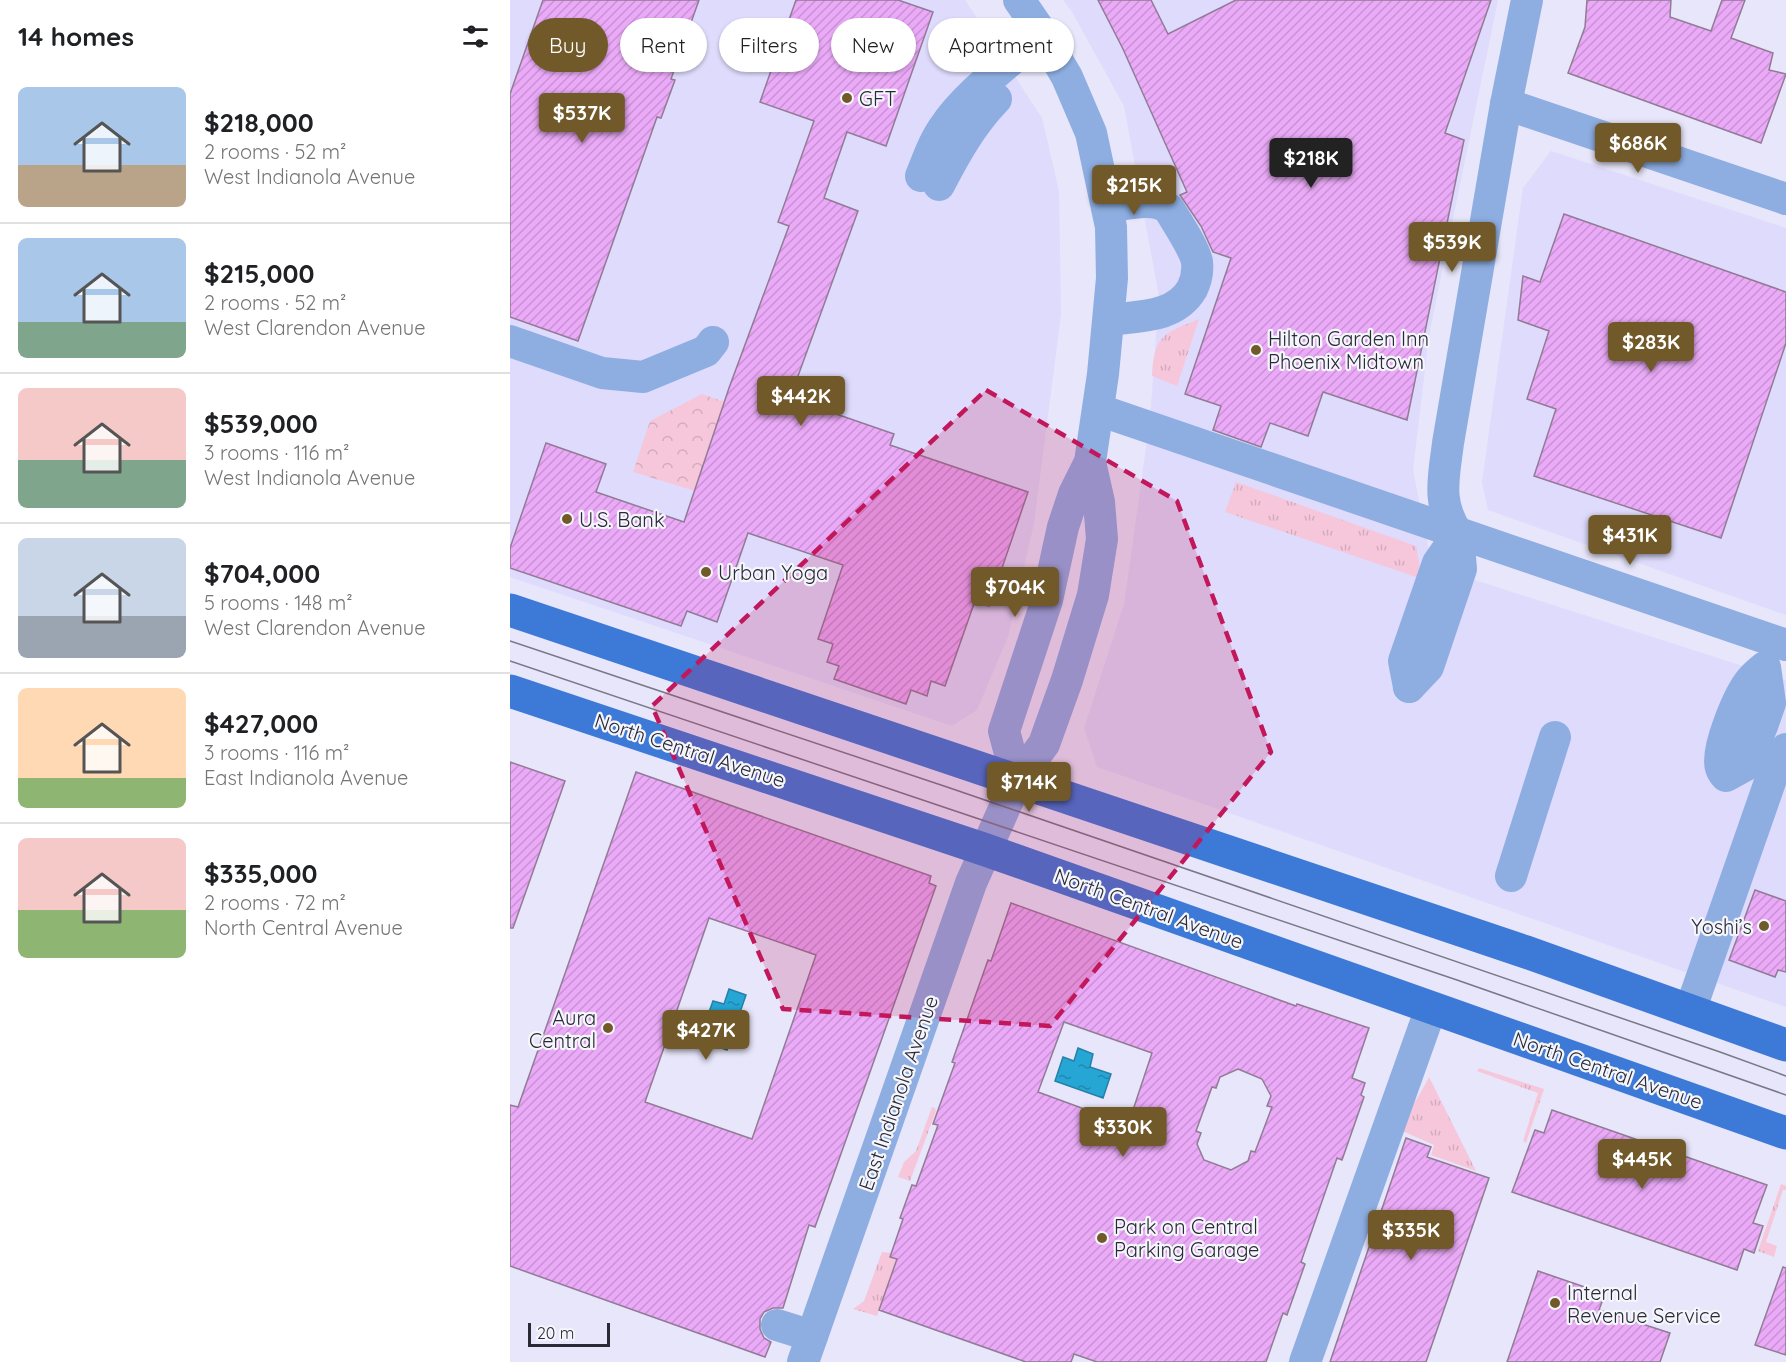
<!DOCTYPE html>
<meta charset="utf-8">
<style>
:root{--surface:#fff;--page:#f2f2f2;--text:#202124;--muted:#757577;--line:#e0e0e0;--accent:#71592a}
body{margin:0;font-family:Quicksand,sans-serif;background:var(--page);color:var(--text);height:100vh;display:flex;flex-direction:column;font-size:22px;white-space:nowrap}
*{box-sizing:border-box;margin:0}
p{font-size:20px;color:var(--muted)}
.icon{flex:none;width:33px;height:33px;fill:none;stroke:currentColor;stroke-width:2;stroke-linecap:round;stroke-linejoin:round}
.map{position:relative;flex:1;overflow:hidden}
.details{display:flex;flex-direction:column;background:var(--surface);width:510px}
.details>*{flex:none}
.guide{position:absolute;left:18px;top:18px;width:570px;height:54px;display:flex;gap:12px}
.scale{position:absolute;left:18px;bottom:15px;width:82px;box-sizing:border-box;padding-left:6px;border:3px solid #2a2936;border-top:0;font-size:16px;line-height:21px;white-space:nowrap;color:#2a2936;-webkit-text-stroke:4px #f5f5fc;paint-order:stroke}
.price{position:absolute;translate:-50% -51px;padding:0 14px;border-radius:6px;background:var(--accent);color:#fff;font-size:20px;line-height:39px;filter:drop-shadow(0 2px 3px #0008)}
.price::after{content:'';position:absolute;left:50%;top:36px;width:18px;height:14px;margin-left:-9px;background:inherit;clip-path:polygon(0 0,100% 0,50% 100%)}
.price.active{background:#222;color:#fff}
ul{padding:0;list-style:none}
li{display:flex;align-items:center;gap:18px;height:150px;padding:0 18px}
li+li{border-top:2px solid var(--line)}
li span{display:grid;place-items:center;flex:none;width:168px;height:120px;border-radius:9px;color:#555}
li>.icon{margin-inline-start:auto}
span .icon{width:72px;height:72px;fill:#fffc;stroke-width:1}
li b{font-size:26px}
h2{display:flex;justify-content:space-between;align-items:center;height:72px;padding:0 18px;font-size:26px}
.pill{padding:0 21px;border-radius:27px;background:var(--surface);box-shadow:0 2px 4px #0004;font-size:21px;line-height:54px}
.pill.active{background:var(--accent);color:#fff}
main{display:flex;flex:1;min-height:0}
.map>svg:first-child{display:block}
</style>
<main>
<section class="details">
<h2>14 homes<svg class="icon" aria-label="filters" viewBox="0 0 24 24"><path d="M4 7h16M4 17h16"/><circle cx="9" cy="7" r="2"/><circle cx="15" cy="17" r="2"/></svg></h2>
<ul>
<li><span style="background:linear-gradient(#a9c7e8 65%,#b9a48a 0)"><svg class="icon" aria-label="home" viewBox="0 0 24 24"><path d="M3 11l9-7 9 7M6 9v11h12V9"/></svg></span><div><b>$218,000</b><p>2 rooms · 52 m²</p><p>West Indianola Avenue</p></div></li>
<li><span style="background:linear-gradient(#a9c7e8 70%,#7fa58c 0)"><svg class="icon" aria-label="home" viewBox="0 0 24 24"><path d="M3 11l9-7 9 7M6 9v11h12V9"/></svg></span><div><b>$215,000</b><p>2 rooms · 52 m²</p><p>West Clarendon Avenue</p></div></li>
<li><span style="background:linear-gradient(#f6c9c9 60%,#7fa58c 0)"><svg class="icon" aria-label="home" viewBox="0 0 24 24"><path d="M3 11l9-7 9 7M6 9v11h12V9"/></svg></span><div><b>$539,000</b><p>3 rooms · 116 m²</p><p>West Indianola Avenue</p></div></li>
<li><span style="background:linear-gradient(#c9d6e8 65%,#9aa5b1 0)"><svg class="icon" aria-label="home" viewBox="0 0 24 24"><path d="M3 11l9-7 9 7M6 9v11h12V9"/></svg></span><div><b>$704,000</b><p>5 rooms · 148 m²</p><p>West Clarendon Avenue</p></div></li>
<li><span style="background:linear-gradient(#ffd9b3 75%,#8fb573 0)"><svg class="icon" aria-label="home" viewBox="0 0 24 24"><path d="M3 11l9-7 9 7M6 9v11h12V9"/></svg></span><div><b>$427,000</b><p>3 rooms · 116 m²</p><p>East Indianola Avenue</p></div></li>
<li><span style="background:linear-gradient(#f6c9c9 60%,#8fb573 0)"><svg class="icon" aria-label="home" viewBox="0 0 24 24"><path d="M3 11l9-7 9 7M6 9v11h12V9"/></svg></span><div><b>$335,000</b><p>2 rooms · 72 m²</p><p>North Central Avenue</p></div></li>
</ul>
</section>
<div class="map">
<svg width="1276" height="1362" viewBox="0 0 1276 1362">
<defs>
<pattern id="grass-tufts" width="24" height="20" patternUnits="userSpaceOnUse" patternTransform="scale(1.5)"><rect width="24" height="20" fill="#f6c7db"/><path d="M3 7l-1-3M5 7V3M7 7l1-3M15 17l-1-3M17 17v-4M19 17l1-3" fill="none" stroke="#d3abbd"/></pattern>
<pattern id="forest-crowns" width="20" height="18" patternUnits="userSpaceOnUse" patternTransform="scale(1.5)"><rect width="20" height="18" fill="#f6c7db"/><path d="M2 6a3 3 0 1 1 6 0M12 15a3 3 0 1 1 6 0" fill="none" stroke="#d3abbd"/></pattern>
<pattern id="water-ripples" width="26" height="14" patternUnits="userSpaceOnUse" patternTransform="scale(1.5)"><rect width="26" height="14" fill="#26a6d5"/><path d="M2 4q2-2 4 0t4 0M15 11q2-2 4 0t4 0" fill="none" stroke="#2187ae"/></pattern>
<pattern id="building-hatch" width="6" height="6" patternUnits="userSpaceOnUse" patternTransform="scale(1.5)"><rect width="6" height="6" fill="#eaaaf7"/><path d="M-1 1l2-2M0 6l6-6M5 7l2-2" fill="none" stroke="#c992d4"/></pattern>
</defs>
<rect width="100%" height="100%" fill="#e7e6fa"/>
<g fill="#dedbfc">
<path d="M 0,0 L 455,0 L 532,118 L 549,191 L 551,314 L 524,524 L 498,637 L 467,710 L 442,726 L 0,577 Z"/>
<path d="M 553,0 L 988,0 L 919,335 L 903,470 L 919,551 L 965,580 L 1276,680 L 1276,1007 L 587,767 L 574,728 L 614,604 L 640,420 L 649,296 L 614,106 L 562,12 Z"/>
<path d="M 1041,151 L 1276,228 L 1276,615 L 978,510 L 972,482 L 1013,188 Z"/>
</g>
<g fill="url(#grass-tufts)">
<path d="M 689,319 L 667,386 L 642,376 C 644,334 654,334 689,319 Z"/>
<path d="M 726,482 L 906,546 L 912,579 L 715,512 Z"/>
<path d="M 969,1068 L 1034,1089 L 1016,1143 L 1013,1141 L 1028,1093 L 967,1071 Z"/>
<path d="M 919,1077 L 966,1171 L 921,1155 L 924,1145 L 890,1130 C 898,1111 910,1095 919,1077 Z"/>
<path d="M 422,1107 L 425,1108 L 426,1111 L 400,1181 L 388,1177 L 394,1162 L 406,1151 Z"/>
<path d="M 1271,1184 L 1276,1186 L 1276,1190 L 1273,1190 L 1256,1242 L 1267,1246 L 1264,1257 L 1248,1251 Z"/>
<path d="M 372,1252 L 382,1253 L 387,1259 L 367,1316 L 343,1309 L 354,1301 Z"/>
</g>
<path fill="url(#forest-crowns)" d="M 192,394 L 215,402 L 185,491 L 123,472 L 140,421 Z"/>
<g fill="url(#water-ripples)" stroke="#2780a5" stroke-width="1.5">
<path d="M 219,989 L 236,995 L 217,1050 L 189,1040 L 203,1001 L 214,1004 Z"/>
<path d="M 568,1048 L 583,1054 L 580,1067 L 601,1074 L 593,1098 L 545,1081 L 553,1057 L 564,1061 Z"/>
</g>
<g fill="url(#building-hatch)" stroke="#917b95" stroke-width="1.5" fill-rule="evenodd">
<path d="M 33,0 L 189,0 L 161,79 L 165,80 L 151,118 L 147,117 L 68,341 L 0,317 L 0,94 Z"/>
<path d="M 286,0 L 388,0 L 423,12 L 376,146 L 337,132 L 314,198 L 348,211 L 280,398 L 384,434 L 380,445 L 518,492 L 479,606 L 465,601 L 435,686 L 421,681 L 417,696 L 401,690 L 396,704 L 324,679 L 329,666 L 317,662 L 323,644 L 308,639 L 333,565 L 238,533 L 207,622 L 177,611 L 171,626 L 0,568 L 0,548 L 36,443 L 96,464 L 86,492 L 174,522 L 219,388 L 279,226 L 268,222 L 304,121 L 250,102 Z"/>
<path d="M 588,0 L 641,0 L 658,34 L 726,0 L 981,0 L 935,133 L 954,140 L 897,420 L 813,392 L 798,436 L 760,423 L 751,447 L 703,430 L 711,406 L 675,394 L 721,258 L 703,252 L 691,226 L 670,195 L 677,192 L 613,49 Z"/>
<path d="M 1077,0 L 1161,0 L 1160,17 L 1201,31 L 1212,0 L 1235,0 L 1221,38 L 1263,53 L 1259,70 L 1276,74 L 1251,143 L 1058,73 L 1075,27 Z"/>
<path d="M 1054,214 L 1276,292 L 1276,343 L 1211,538 L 1024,476 L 1046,409 L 1017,399 L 1039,331 L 1008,320 L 1013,276 L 1030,282 Z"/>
<path d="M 0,762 L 55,781 L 3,928 L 0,928 Z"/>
<path d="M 126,772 L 421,876 L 419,883 L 426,886 L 305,1227 L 299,1225 L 273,1308 L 263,1308 L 254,1312 L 250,1319 L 250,1329 L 254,1338 L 261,1342 L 255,1357 L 0,1266 L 0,1105 L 8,1107 ZM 199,918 L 306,955 L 242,1139 L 135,1102 Z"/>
<path d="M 1245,890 L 1276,901 L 1276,972 L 1268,970 L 1265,977 L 1219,960 Z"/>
<path d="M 501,903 L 786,1006 L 787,1004 L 859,1028 L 842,1078 L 855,1083 L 851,1095 L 854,1097 L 832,1160 L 827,1158 L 791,1262 L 795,1264 L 777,1315 L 773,1313 L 756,1362 L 587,1362 L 564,1354 L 561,1362 L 516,1362 L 369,1310 L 387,1259 L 380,1257 L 393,1219 L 390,1218 L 402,1185 L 406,1186 L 428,1125 L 423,1124 L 445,1063 L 442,1062 L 478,960 L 481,961 ZM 554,1022 L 642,1053 L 618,1125 L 528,1092 ZM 728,1069 L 752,1079 L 761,1096 L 757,1106 L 762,1107 L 745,1152 L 741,1151 L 738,1161 L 721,1170 L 694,1160 L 687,1144 L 691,1133 L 686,1131 L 702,1087 L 706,1088 L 710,1077 Z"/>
<path d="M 1042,1110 L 1257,1185 L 1243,1223 L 1253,1226 L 1244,1253 L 1234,1249 L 1227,1270 L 1002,1192 L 1025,1130 L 1034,1133 Z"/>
<path d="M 896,1138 L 921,1147 L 917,1157 L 979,1178 L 916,1362 L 820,1362 Z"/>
<path d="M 1273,1267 L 1276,1268 L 1276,1355 L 1245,1345 Z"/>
<path d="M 1028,1271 L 1095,1294 L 1089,1310 L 1160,1333 L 1150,1362 L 997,1362 Z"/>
</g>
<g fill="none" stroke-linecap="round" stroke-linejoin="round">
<g stroke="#8eaee2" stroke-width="32">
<path d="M 996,104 L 1276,199"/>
<path d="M 411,176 C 418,159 424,141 435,126 C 456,94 503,60 532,33"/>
<path d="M 429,185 C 445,154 461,125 486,99"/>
<path d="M 597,207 C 615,205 644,196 659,209 C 666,221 685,249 687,262 C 688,271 686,281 682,289 C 665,318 629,316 599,320"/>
<path d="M 0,341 L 92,373 L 133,377 L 196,351 L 203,342"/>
<path d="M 589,410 L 1276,645"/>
<path d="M 948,534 C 926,503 934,477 938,443 L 996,104 L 1017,0"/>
<path d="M 1255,667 L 1260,703 L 1252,726 L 1236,765 L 1216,776 C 1214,774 1212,771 1211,768 C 1205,750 1229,694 1241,680 C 1245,675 1250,671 1255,667 Z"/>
<path d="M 899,687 L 894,661 L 928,563 L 948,534"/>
<path d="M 899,687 L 918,667 L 951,569 L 948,534"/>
<path d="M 507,780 L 494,731 L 537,600 L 553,527 L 564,494 L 580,462 L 593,374 L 602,278 L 601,227 L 581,133 L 557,77 L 529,29 L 509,0"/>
<path d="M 1001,876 L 1045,737"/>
<path d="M 1180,1011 L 1269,756 L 1276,749"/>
<path d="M 267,1325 L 302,1336"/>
<path d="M 293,1362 L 461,883 L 507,780 L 534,744 L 557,680 L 583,595 L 592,539 L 589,502 L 580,462"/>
<path d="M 795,1362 L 921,1008"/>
</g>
<g stroke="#3d79d6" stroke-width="33">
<path d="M 0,610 L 1016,952 L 1276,1045"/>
<path d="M 0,691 L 476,850 L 1276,1133"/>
</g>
<g stroke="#797888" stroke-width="1.5">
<path d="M 0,641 L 437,787 L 1210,1052 L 1276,1076"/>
<path d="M 0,661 L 947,980 L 1276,1095"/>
</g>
</g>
<path fill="#c2185b" fill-opacity="0.2" stroke="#c2185b" stroke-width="4.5" stroke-dasharray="12 8" stroke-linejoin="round" d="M 476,390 L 667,501 L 761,752 L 540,1026 L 273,1009 L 142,706 Z"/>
<g fill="#71592a" stroke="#f5f5fc" stroke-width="2">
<circle cx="337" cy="98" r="6"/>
<circle cx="746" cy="350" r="6"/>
<circle cx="57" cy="519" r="6"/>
<circle cx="196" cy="572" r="6"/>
<circle cx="1254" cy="926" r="6"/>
<circle cx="98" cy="1028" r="6"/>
<circle cx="592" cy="1238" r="6"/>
<circle cx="1045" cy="1303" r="6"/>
</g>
<g text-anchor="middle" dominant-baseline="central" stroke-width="4.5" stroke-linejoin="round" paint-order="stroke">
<g font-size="20" fill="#2a2936" stroke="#f5f5fc" text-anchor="start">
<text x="349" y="98">GFT</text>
<text x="758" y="338">Hilton Garden Inn<tspan x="758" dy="23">Phoenix Midtown</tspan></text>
<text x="69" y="519">U.S. Bank</text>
<text x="208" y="572">Urban Yoga</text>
<text x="1242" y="926" text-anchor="end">Yoshi’s</text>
<text x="86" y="1017" text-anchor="end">Aura<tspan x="86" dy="23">Central</tspan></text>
<text x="604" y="1226">Park on Central<tspan x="604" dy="23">Parking Garage</tspan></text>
<text x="1057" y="1292">Internal<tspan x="1057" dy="23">Revenue Service</tspan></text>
</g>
<g font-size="20" fill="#2a2936" stroke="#f5f5fc">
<text transform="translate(180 750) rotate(18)">North Central Avenue</text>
<text transform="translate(639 908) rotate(20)">North Central Avenue</text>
<text transform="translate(1098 1070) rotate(19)">North Central Avenue</text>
<text transform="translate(388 1093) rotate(-71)">East Indianola Avenue</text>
</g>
</g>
</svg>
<div class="scale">20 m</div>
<b class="price" style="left:72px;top:144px">$537K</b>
<b class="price" style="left:1128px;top:174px">$686K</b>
<b class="price active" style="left:801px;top:189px">$218K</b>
<b class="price" style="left:624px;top:216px">$215K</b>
<b class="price" style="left:942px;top:273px">$539K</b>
<b class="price" style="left:1141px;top:373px">$283K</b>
<b class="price" style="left:291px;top:427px">$442K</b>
<b class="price" style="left:1120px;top:566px">$431K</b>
<b class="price" style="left:505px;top:618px">$704K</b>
<b class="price" style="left:519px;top:813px">$714K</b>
<b class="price" style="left:196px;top:1061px">$427K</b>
<b class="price" style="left:613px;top:1158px">$330K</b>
<b class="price" style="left:1132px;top:1190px">$445K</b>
<b class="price" style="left:901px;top:1261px">$335K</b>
<div class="guide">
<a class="pill active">Buy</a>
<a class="pill">Rent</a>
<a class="pill">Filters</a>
<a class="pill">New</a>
<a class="pill">Apartment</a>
</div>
</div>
</main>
